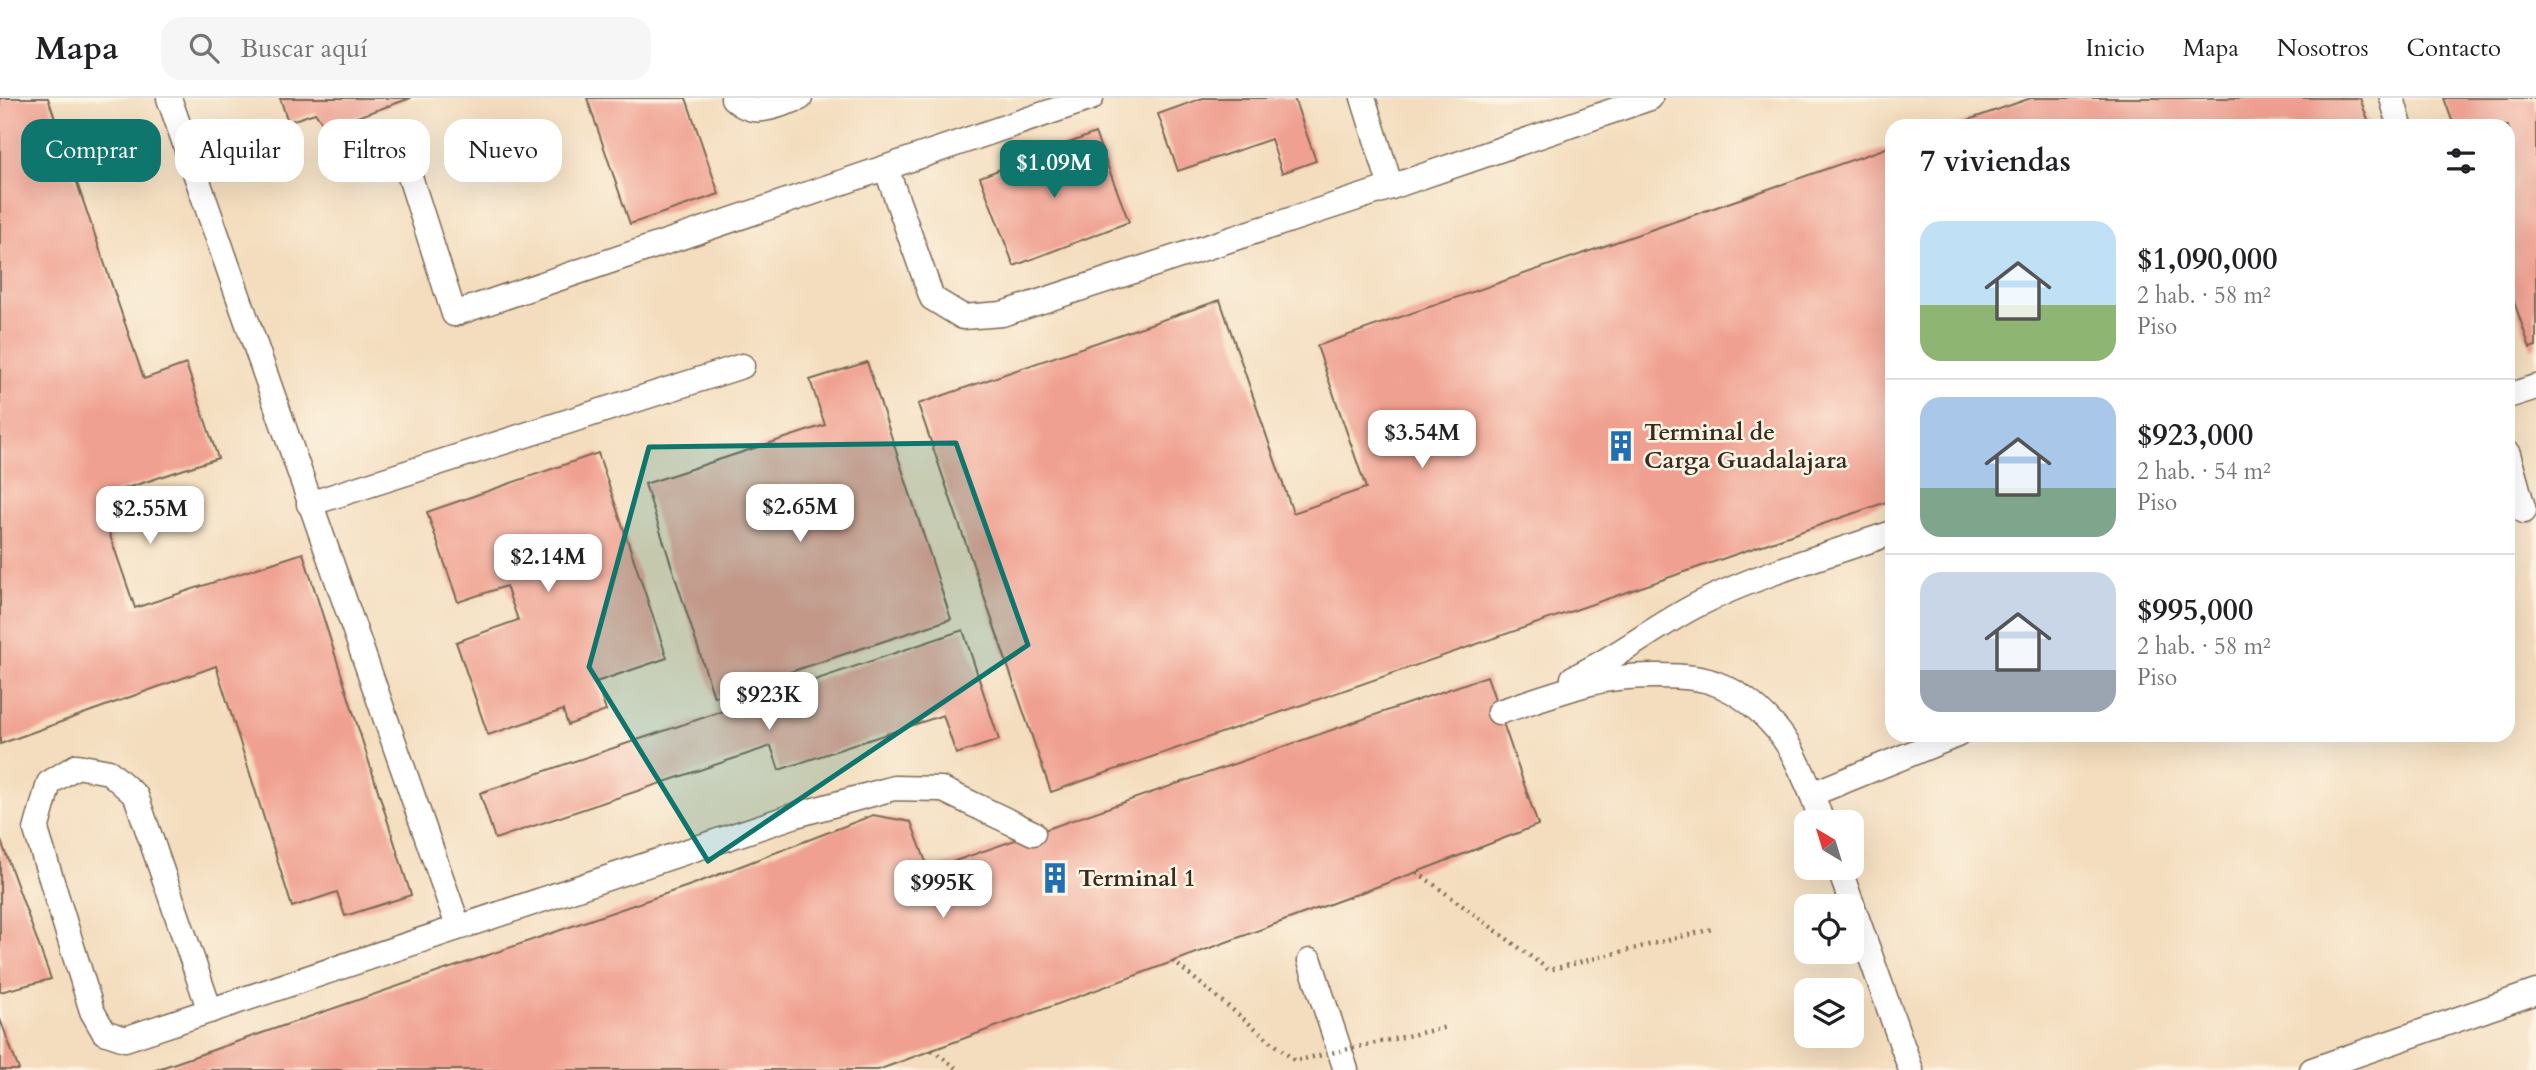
<!DOCTYPE html>
<html lang="es">
<meta charset="utf-8">
<style>
:root{--surface:#fff;--page:#f6f6f6;--text:#202124;--muted:#757577;--line:#e0e0e0;--accent:#0f766e}
body{margin:0;font-family:Cardo,serif;background:var(--page);color:var(--text);height:100vh;display:flex;flex-direction:column;font-size:26px;white-space:nowrap}
*{box-sizing:border-box;margin:0}
p{font-size:23px;color:var(--muted)}
.icon{flex:none;width:38px;height:38px;fill:none;stroke:currentColor;stroke-width:2;stroke-linecap:round;stroke-linejoin:round}
.map{position:relative;flex:1;overflow:hidden}
.panel{position:absolute;left:1885px;top:21px;width:630px;height:623px;display:flex;flex-direction:column;background:var(--surface);border-radius:21px;box-shadow:0 7px 28px #0002}
.panel>*{flex:none}
.hud{position:absolute;left:21px;top:21px;width:665px;height:63px;display:flex;gap:14px}
.needle{width:46px;rotate:322deg}
.fabs{position:absolute;left:1794px;top:712px;display:grid;gap:14px}
.fabs a{display:grid;place-items:center;width:70px;height:70px;border-radius:14px;background:var(--surface);box-shadow:0 7px 28px #0002;font-size:35px}
.price{position:absolute;translate:-50% -60px;padding:0 16px;border-radius:14px;background:#fff;color:#222;font-size:23px;line-height:46px;filter:drop-shadow(0 2px 4px #0008)}
.price::after{content:'';position:absolute;left:50%;top:42px;width:21px;height:16px;margin-left:-10px;background:inherit;clip-path:polygon(0 0,100% 0,50% 100%)}
.price.selected{background:var(--accent);color:#fff}
ul{padding:0;list-style:none}
li{display:flex;align-items:center;gap:21px;height:175px;padding:0 35px}
li+li{border-top:2px solid var(--line)}
li span{display:grid;place-items:center;flex:none;width:196px;height:140px;border-radius:21px;color:#555}
li>.icon{margin-inline-start:auto}
span .icon{width:84px;height:84px;fill:#fffc;stroke-width:1}
li b{font-size:30px}
h2{display:flex;justify-content:space-between;align-items:center;height:84px;padding:0 35px;font-size:30px}
.chip{padding:0 24px;border-radius:21px;background:var(--surface);box-shadow:0 7px 28px #0002;font-size:24px;line-height:63px}
.chip.selected{background:var(--accent);color:#fff}
header{display:flex;align-items:center;gap:42px;box-sizing:border-box;height:98px;padding:0 35px;background:var(--surface);border-bottom:2px solid var(--line)}
header strong{font-size:33px}
nav{display:flex;gap:38px;margin-inline-start:auto;font-size:24px}
.search{width:490px;height:63px;background:var(--page);display:flex;align-items:center;gap:18px;box-sizing:border-box;padding:0 24px;border-radius:21px;color:var(--muted);font-size:26px}
.map>svg:first-child{display:block}
</style>
<header>
<strong>Mapa</strong>
<div class="search"><svg class="icon" aria-label="search" viewBox="0 0 24 24"><circle cx="10" cy="10" r="6"/><path d="M15 15l6 6"/></svg>Buscar aquí</div>
<nav><a>Inicio</a><a>Mapa</a><a>Nosotros</a><a>Contacto</a></nav>
</header>
<div class="map">
<svg width="2536" height="972" viewBox="0 0 2536 972">
<rect width="100%" height="100%" fill="#fcf5e5"/>
<filter id="ink" filterUnits="userSpaceOnUse"><feTurbulence type="fractalNoise" baseFrequency=".0143" numOctaves="2"/><feDisplacementMap in="SourceGraphic" scale="14" xChannelSelector="R" yChannelSelector="G"/><feConvolveMatrix kernelMatrix="1 2 1 2 8 2 1 2 1" color-interpolation-filters="sRGB"/></filter>
<filter id="wash" filterUnits="userSpaceOnUse"><feTurbulence type="fractalNoise" baseFrequency=".00686" numOctaves="4" result="noise"/><feDisplacementMap in="SourceGraphic" scale="28" xChannelSelector="R" yChannelSelector="G"/><feGaussianBlur stdDeviation="1.57" result="paint"/><feColorMatrix in="noise" values="0 0 0 0 0 0 0 0 0 0 0 0 0 0 0 0 0 1.4 0 .05"/><feComposite in="paint" operator="in"/></filter>
<g filter="url(#wash)">
<rect width="100%" height="100%" fill="#f4ddbe"/>
<g id="blocks">
<g fill="#f0a090">
<path d="M 0,0 L 48,0 L 144,281 L 186,266 L 218,360 L 97,400 L 135,510 L 303,455 L 411,797 L 345,818 L 337,794 L 292,809 L 216,568 L 0,646 Z"/>
<path d="M 280,0 L 411,0 L 326,30 L 315,15 L 288,24 Z"/>
<path d="M 587,0 L 686,0 L 719,96 L 630,126 Z"/>
<path d="M 1203,0 L 1294,0 L 1316,63 L 1282,75 L 1271,41 L 1178,73 L 1158,16 Z"/>
<path d="M 2031,0 L 2360,0 L 2370,28 L 1951,28 Z"/>
<path d="M 2444,0 L 2536,0 L 2536,248 L 2530,250 L 2508,186 L 2508,28 L 2454,28 Z"/>
<path d="M 1095,35 L 1129,124 L 1014,168 L 980,79 Z"/>
<path d="M 1892,48 L 1892,402 L 1051,694 L 918,306 L 1220,202 L 1293,415 L 1366,390 L 1317,248 Z"/>
<path d="M 867,264 L 951,521 L 714,599 L 645,386 L 825,327 L 810,282 Z"/>
<path d="M 598,355 L 667,560 L 596,584 L 606,613 L 568,627 L 563,612 L 488,637 L 456,544 L 518,522 L 506,488 L 458,504 L 427,414 Z"/>
<path d="M 963,532 L 999,642 L 956,656 L 943,617 L 779,672 L 771,648 L 495,741 L 480,695 Z"/>
<path d="M 1487,578 L 1538,727 L 1417,774 L 878,972 L 155,972 L 694,786 L 873,717 L 911,724 L 929,772 Z"/>
<path d="M 0,740 L 51,881 L 0,894 Z"/>
<path d="M 0,921 L 19,972 L 0,972 Z"/>
</g>
</g>
</g>
<g filter="url(#ink)">
<use href="#blocks" fill-opacity="0" stroke="#7c6956" stroke-width="2"/>
<g fill="none" stroke-linecap="round" stroke-linejoin="round">
<defs>
<g id="lane">
<path d="M 169,0 L 458,828"/>
<path d="M 733,0 C 755,21 774,8 800,0"/>
<path d="M 1363,0 L 1391,89"/>
<path d="M 2392,0 L 2400,28"/>
<path d="M 404,60 L 454,216 L 1091,0"/>
<path d="M 886,70 L 932,200 L 963,219 L 1002,216 L 1391,89 L 1650,0"/>
<path d="M 2508,298 L 2536,289"/>
<path d="M 2508,356 L 2524,413"/>
<path d="M 309,406 L 742,268"/>
<path d="M 1573,580 C 1617,560 1654,529 1697,507 C 1759,476 1827,457 1892,435"/>
<path d="M 1499,614 C 1530,604 1560,593 1591,585 C 1620,577 1690,574 1717,586 C 1738,594 1758,610 1773,627 C 1791,646 1801,672 1812,696 L 1957,637"/>
<path d="M 1812,696 L 1822,724"/>
<path d="M 1839,770 L 1911,972"/>
<path d="M 1310,863 L 1346,972"/>
<path d="M 210,913 L 136,698 L 109,674 L 77,668 L 49,685 L 36,732 L 92,913 L 104,934 L 125,941 L 796,717 L 894,690 L 941,691 L 1033,735"/>
<path d="M 2312,972 L 2536,894"/>
</g>
</defs>
<use href="#lane" stroke="#7c6956" stroke-width="27"/>
<g stroke="#7c6956" stroke-width="4.5" stroke-dasharray="2 5" stroke-linecap="butt">
<path d="M 1417,774 L 1549,872 L 1712,831"/>
<path d="M 932,952 L 959,972"/>
</g>
<use href="#lane" stroke="#fff" stroke-width="24"/>
<path stroke="#7c6956" stroke-width="4.5" stroke-dasharray="2 5" stroke-linecap="butt" d="M 1173,863 L 1295,963 L 1447,929"/>
</g>
</g>
<path fill="#0f766e" fill-opacity="0.2" stroke="#0f766e" stroke-width="5" stroke-linejoin="round" d="M 956,345 L 1028,547 L 708,763 L 589,569 L 649,349 Z"/>
<defs>
<symbol id="building-bare" viewBox="-9 -9 18 18"><path d="M-4-6H4V6H1V3H-1V6H-4ZM-2.5-4.3h1.7v1.8h-1.7ZM.8-4.3h1.7v1.8H.8ZM-2.5-1h1.7V.8h-1.7ZM.8-1h1.7V.8H.8Z" fill="#1f6fb2" stroke="#fcf5e5" stroke-width="2.5" paint-order="stroke"/></symbol>
</defs>
<g fill-rule="evenodd">
<use href="#building-bare" x="1599" y="326" width="44" height="44"/>
<use href="#building-bare" x="1033" y="758" width="44" height="44"/>
</g>
<g text-anchor="middle" dominant-baseline="central" stroke-width="5" stroke-linejoin="round" paint-order="stroke">
<g font-size="24" font-weight="bold" fill="#3b2a1e" stroke="#fcf5e5" text-anchor="start">
<text x="1644" y="334">Terminal de<tspan x="1644" dy="28">Carga Guadalajara</tspan></text>
<text x="1078" y="780">Terminal 1</text>
</g>
</g>
</svg>
<div class="fabs">
<a><svg class="needle" viewBox="-14 -14 28 28"><path d="M0-13l5 13h-10z" fill="#e53935"/><path d="M0 13l5-13h-10z" fill="#757577"/></svg></a>
<a><svg class="icon" aria-label="locate" viewBox="0 0 24 24"><circle cx="12" cy="12" r="6"/><path d="M12 2v4M12 18v4M2 12h4M18 12h4"/></svg></a>
<a><svg class="icon" aria-label="layers" viewBox="0 0 24 24"><path d="M12 4l9 5-9 5-9-5zM3 14l9 5 9-5"/></svg></a>
</div>
<b class="price selected" style="left:1054px;top:102px">$1.09M</b>
<b class="price" style="left:1422px;top:372px">$3.54M</b>
<b class="price" style="left:800px;top:446px">$2.65M</b>
<b class="price" style="left:150px;top:448px">$2.55M</b>
<b class="price" style="left:548px;top:496px">$2.14M</b>
<b class="price" style="left:769px;top:634px">$923K</b>
<b class="price" style="left:943px;top:822px">$995K</b>
<div class="hud">
<a class="chip selected">Comprar</a>
<a class="chip">Alquilar</a>
<a class="chip">Filtros</a>
<a class="chip">Nuevo</a>
</div>
<section class="panel">
<h2>7 viviendas<svg class="icon" aria-label="filters" viewBox="0 0 24 24"><path d="M4 7h16M4 17h16"/><circle cx="9" cy="7" r="2"/><circle cx="15" cy="17" r="2"/></svg></h2>
<ul>
<li><span style="background:linear-gradient(#bfe0f5 60%,#8fb573 0)"><svg class="icon" aria-label="home" viewBox="0 0 24 24"><path d="M3 11l9-7 9 7M6 9v11h12V9"/></svg></span><div><b>$1,090,000</b><p>2 hab. · 58 m²</p><p>Piso</p></div></li>
<li><span style="background:linear-gradient(#a9c7e8 65%,#7fa58c 0)"><svg class="icon" aria-label="home" viewBox="0 0 24 24"><path d="M3 11l9-7 9 7M6 9v11h12V9"/></svg></span><div><b>$923,000</b><p>2 hab. · 54 m²</p><p>Piso</p></div></li>
<li><span style="background:linear-gradient(#c9d6e8 70%,#9aa5b1 0)"><svg class="icon" aria-label="home" viewBox="0 0 24 24"><path d="M3 11l9-7 9 7M6 9v11h12V9"/></svg></span><div><b>$995,000</b><p>2 hab. · 58 m²</p><p>Piso</p></div></li>
</ul>
</section>
</div>
